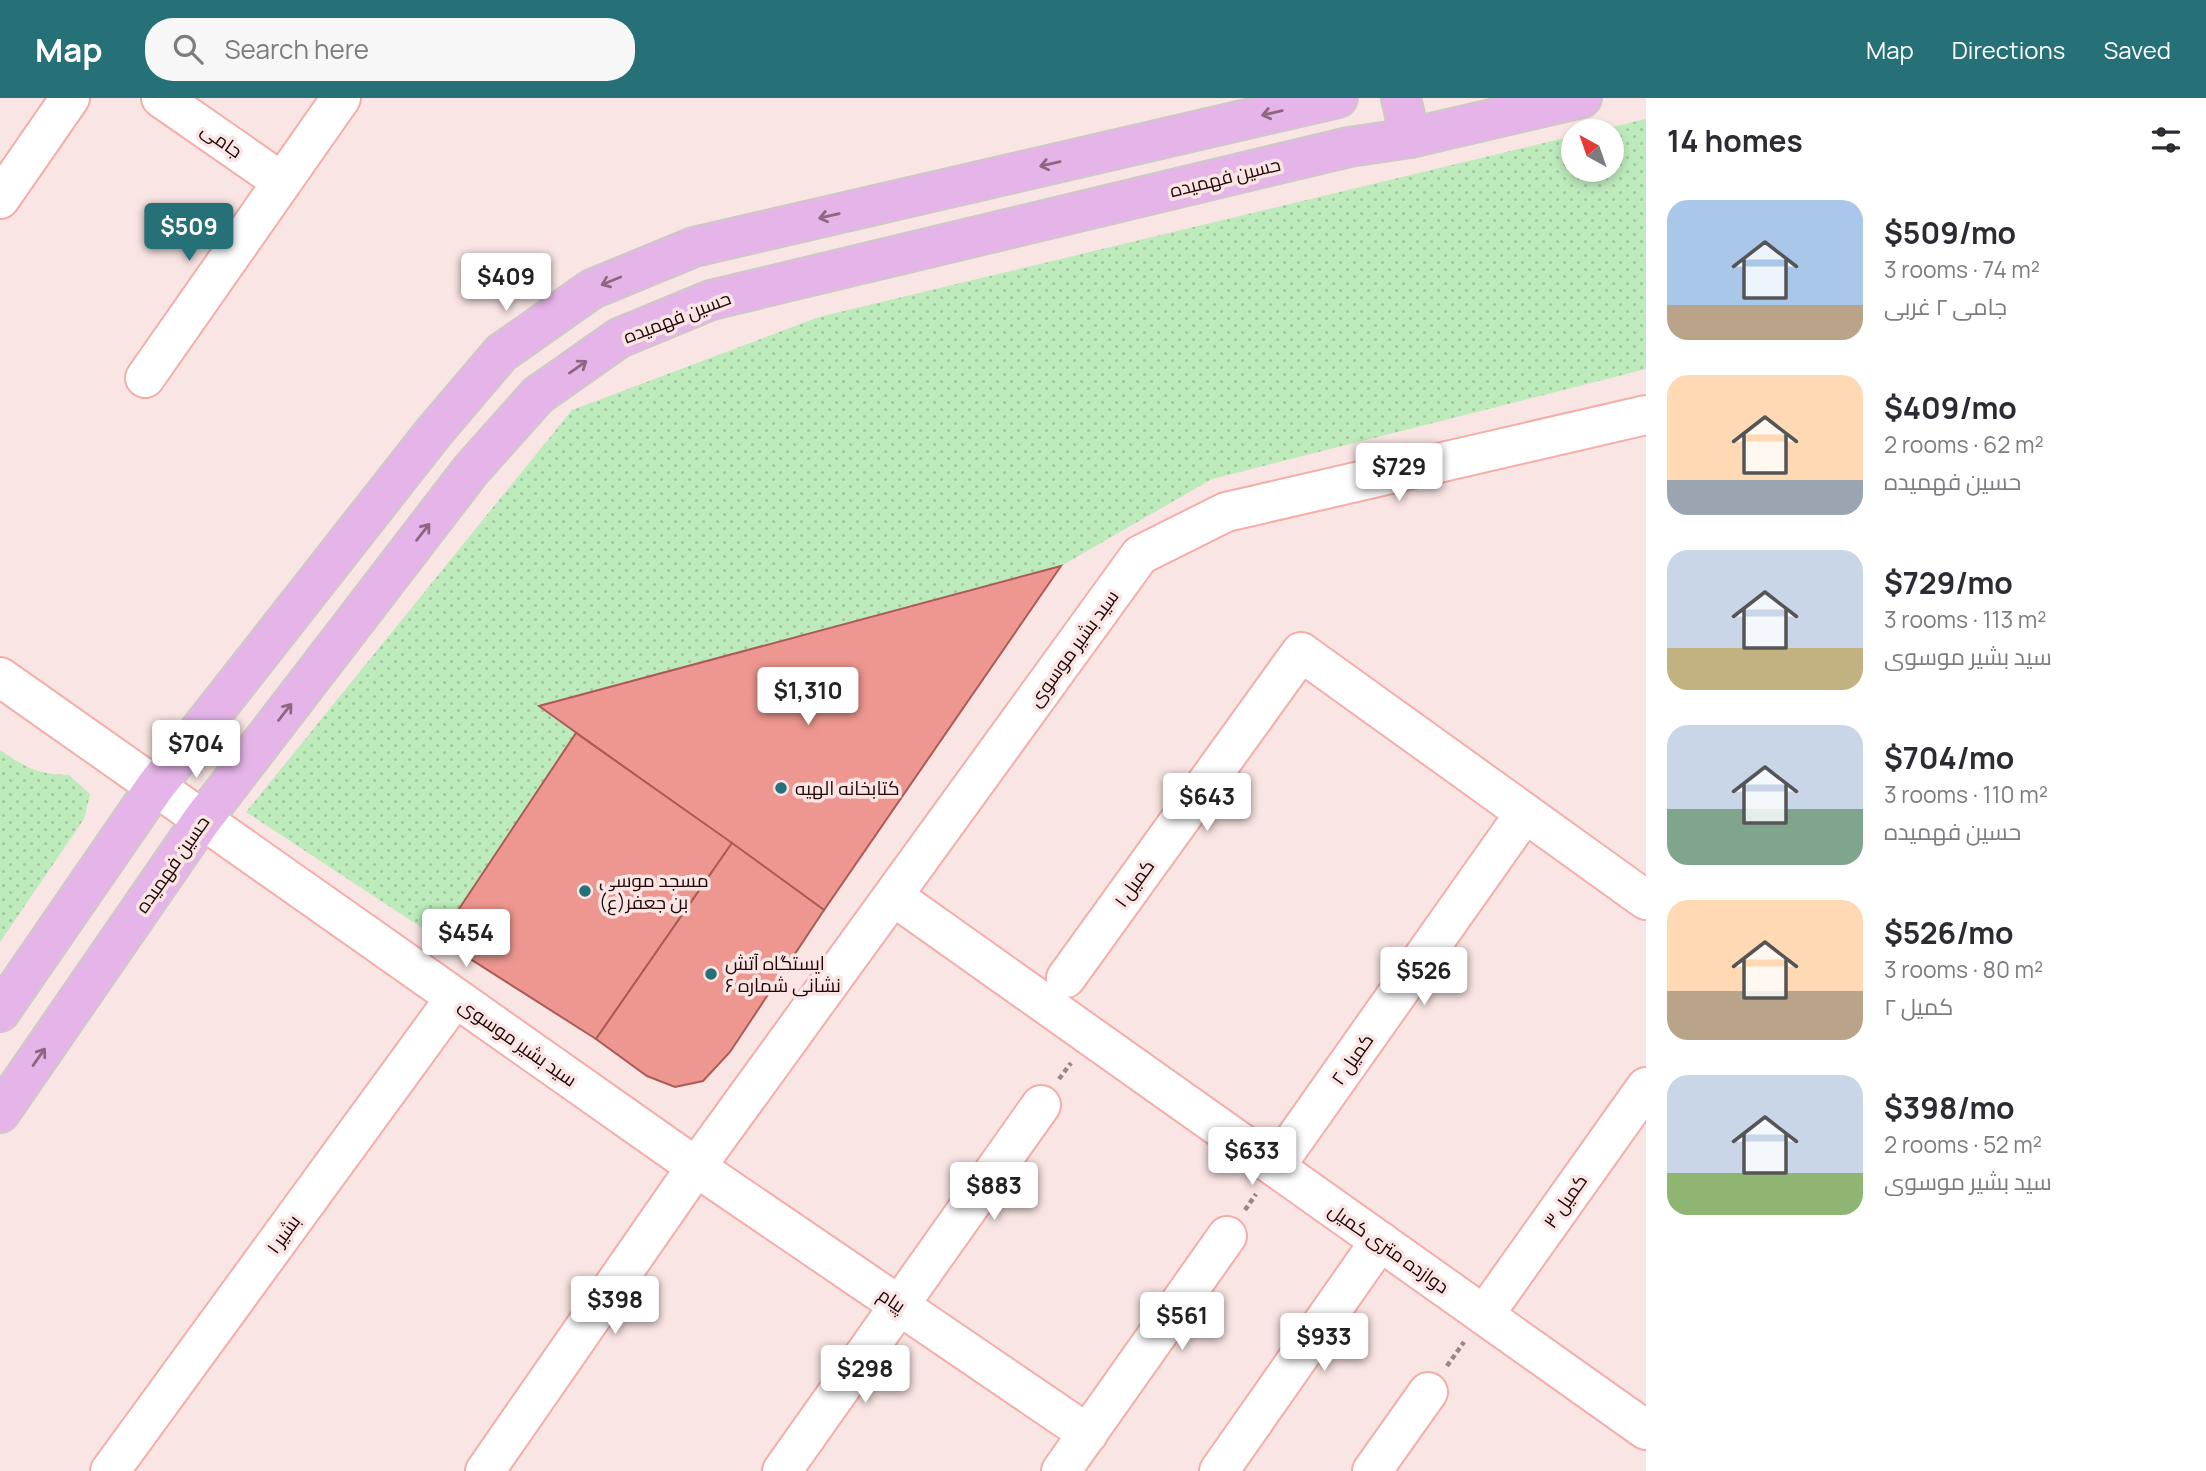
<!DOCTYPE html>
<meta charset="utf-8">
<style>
:root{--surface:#fff;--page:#f7f7f7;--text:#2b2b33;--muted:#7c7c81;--accent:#267077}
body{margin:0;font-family:Manrope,Cairo,sans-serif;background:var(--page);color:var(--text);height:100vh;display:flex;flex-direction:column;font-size:26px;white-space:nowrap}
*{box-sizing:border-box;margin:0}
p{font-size:23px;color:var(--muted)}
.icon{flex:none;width:38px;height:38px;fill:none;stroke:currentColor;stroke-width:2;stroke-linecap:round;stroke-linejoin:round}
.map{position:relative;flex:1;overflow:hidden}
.panel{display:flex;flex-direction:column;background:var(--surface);width:560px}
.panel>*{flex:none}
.needle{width:46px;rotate:320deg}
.buttons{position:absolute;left:1561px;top:21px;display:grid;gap:14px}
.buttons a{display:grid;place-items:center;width:63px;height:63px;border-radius:50%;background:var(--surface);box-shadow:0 4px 10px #0003;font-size:35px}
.price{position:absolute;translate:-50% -60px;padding:0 16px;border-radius:7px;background:#fff;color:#222;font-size:23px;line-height:46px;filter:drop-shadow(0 2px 4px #0008)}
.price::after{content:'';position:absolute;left:50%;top:42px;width:21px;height:16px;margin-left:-10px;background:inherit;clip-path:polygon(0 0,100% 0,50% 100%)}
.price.current{background:var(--accent);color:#fff}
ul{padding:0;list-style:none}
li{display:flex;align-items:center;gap:21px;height:175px;padding:0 21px}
li span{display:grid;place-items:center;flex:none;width:196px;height:140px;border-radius:21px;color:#555}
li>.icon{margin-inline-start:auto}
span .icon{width:84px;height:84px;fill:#fffc;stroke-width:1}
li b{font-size:30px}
h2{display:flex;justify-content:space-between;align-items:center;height:84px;padding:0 21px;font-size:30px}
header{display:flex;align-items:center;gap:42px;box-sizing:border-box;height:98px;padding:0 35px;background:var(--accent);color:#fff}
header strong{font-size:33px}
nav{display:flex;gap:38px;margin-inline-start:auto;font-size:24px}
.search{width:490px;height:63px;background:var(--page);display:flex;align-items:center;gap:18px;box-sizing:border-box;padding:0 24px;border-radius:28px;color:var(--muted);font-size:26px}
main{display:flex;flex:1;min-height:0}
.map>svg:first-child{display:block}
</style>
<header>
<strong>Map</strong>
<div class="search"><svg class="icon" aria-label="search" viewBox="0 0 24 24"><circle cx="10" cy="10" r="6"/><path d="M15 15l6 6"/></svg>Search here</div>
<nav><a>Map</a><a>Directions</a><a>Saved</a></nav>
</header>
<main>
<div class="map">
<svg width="1646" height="1373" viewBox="0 0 1646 1373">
<defs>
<pattern id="green-dots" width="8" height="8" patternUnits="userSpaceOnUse" patternTransform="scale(1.75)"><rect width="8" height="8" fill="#bdebbc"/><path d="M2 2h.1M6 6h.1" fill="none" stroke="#a2c8a0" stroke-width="1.8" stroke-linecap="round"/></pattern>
</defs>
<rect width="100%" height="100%" fill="#f9e5e3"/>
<g fill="url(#green-dots)">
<path d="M 1646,21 L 1646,271 L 1212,381 L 1061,468 L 540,608 L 576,635 L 439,841 L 246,714 L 572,312 L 819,219 L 1573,38 L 1573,72 L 1612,72 L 1612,33 L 1595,33 Z"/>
<path d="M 0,652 C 26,670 37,676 69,677 L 90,696 L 84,721 L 0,844 Z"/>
</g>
<g fill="#ee9790" stroke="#ac5b56" stroke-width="2">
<path d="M 1061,468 L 824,812 L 539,608 Z"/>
<path d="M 576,635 L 732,745 L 596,941 L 439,841 Z"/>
<path d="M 732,745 L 824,812 L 730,954 L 703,983 L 675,989 L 647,978 L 596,941 Z"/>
</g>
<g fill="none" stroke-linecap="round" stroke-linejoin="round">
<defs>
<g id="minor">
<path d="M 161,0 L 282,84"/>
<path d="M 0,101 L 70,0"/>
<path d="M 145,280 L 341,0"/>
<path d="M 0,579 L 696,1069 L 1088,1336"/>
<path d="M 893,798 L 1646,1332"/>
<path d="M 1066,880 L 1301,554 L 1646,802"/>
<path d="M 1275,1069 L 1525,715"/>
<path d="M 1484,1217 L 1646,989"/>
<path d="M 110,1373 L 455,900"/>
<path d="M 485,1373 L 696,1069 L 1140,457 L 1226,414 L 1646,317"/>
<path d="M 782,1373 L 1041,1007"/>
<path d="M 1061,1373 L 1227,1138"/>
<path d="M 1219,1373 L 1380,1143"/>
<path d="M 1372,1373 L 1428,1294"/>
</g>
<g id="major">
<path d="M 1401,0 L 1410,40"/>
<path d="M 0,914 L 155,689 L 433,335 L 501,255 L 592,191 L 694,149 L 1338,0"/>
<path d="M 0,1015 L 202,722 L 471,372 L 538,297 L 619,240 L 711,202 L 1349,49 L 1410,40 L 1582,0"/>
</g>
</defs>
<use href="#minor" stroke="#f5ada8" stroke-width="42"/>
<use href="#major" stroke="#cfc8c8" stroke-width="42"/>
<g stroke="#9d8583" stroke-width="4.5" stroke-dasharray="5 3.5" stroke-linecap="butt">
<path d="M 1059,981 L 1071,965"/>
<path d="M 1245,1112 L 1256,1096"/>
<path d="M 1447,1268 L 1464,1244"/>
</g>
<use href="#minor" stroke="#fff" stroke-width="38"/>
<use href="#major" stroke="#e5b5e9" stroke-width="38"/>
</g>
<defs><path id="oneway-shaft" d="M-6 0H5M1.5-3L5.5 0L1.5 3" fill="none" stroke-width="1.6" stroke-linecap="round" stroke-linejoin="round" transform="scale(1.75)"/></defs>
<g stroke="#8e6682">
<use href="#oneway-shaft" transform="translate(1272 15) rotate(167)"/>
<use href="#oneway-shaft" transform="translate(1050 66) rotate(167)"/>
<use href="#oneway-shaft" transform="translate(829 118) rotate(167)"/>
<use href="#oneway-shaft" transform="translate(611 183) rotate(158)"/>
<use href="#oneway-shaft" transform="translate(578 269) rotate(-35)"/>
<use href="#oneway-shaft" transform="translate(423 434) rotate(-52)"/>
<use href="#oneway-shaft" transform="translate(285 614) rotate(-52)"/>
<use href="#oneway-shaft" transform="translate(39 959) rotate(-55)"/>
</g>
<g fill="#267077" stroke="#f9e5e3" stroke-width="2.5">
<circle cx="781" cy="690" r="7"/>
<circle cx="585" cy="793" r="7"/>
<circle cx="711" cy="876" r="7"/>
</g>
<g text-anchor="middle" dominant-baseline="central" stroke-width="7" stroke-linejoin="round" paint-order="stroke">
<g font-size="19" fill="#230505" stroke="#f9e5e3">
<text transform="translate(222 42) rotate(35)">جامی</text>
<text transform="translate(1225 79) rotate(-14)">حسین فهمیده</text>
<text transform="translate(677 219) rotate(-21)">حسین فهمیده</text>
<text transform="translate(1073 550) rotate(-54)">سید بشیر موسوی</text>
<text transform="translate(172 766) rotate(-55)">حسین فهمیده</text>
<text transform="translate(1134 785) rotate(-54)">کمیل ۱</text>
<text transform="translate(518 944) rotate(35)">سید بشیر موسوی</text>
<text transform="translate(1352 961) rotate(-55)">کمیل ۲</text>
<text transform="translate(1565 1103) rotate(-55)">کمیل ۳</text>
<text transform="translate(283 1136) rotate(-54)">بشیر ۱</text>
<text transform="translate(1389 1150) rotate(35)">دوازده متری کمیل</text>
<text transform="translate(892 1202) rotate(34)">پیام</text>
</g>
<g font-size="19" fill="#230505" stroke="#f9e5e3" text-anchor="start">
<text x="795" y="690">کتابخانه الهیه</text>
<text x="599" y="782">مسجد موسی<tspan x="599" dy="22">بن جعفر(ع)</tspan></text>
<text x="725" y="865">ایستگاه آتش<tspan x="725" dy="22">نشانی شماره ۶</tspan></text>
</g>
</g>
</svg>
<div class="buttons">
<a><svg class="needle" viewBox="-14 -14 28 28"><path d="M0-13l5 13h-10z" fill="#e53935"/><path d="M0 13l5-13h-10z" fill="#7c7c81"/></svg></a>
</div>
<b class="price current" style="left:189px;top:165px">$509</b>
<b class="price" style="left:506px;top:215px">$409</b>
<b class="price" style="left:1399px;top:405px">$729</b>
<b class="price" style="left:808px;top:629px">$1,310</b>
<b class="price" style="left:196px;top:682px">$704</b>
<b class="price" style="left:1207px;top:735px">$643</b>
<b class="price" style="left:466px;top:871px">$454</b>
<b class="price" style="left:1424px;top:909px">$526</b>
<b class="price" style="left:1252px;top:1089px">$633</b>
<b class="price" style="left:994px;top:1124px">$883</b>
<b class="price" style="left:615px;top:1238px">$398</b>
<b class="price" style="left:1182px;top:1254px">$561</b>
<b class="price" style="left:1324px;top:1275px">$933</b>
<b class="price" style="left:865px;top:1307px">$298</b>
</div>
<section class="panel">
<h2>14 homes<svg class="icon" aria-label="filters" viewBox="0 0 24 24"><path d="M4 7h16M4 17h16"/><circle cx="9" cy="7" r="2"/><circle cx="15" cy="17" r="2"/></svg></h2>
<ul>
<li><span style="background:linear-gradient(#a9c7e8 75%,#b9a48a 0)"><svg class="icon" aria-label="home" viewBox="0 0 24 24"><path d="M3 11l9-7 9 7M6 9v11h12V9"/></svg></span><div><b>$509/mo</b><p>3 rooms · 74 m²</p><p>جامی ۲ غربی</p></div></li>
<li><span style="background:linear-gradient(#ffd9b3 75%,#9aa5b1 0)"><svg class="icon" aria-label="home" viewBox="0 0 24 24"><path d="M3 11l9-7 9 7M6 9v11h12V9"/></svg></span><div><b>$409/mo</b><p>2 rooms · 62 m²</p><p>حسین فهمیده</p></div></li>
<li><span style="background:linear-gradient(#c9d6e8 70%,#c2b280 0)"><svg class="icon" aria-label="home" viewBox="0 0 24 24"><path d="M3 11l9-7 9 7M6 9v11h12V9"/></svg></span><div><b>$729/mo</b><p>3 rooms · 113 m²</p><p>سید بشیر موسوی</p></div></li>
<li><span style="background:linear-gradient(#c9d6e8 60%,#7fa58c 0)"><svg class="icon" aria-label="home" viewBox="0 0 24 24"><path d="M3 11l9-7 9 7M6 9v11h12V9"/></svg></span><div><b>$704/mo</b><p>3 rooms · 110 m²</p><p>حسین فهمیده</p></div></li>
<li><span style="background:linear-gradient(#ffd9b3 65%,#b9a48a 0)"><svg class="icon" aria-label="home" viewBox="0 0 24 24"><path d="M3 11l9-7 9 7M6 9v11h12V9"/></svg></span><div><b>$526/mo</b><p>3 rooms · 80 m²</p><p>کمیل ۲</p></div></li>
<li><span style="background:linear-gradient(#c9d6e8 70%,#8fb573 0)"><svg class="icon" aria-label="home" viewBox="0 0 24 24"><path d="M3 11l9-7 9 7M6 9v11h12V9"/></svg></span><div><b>$398/mo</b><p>2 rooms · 52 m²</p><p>سید بشیر موسوی</p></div></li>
</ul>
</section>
</main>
